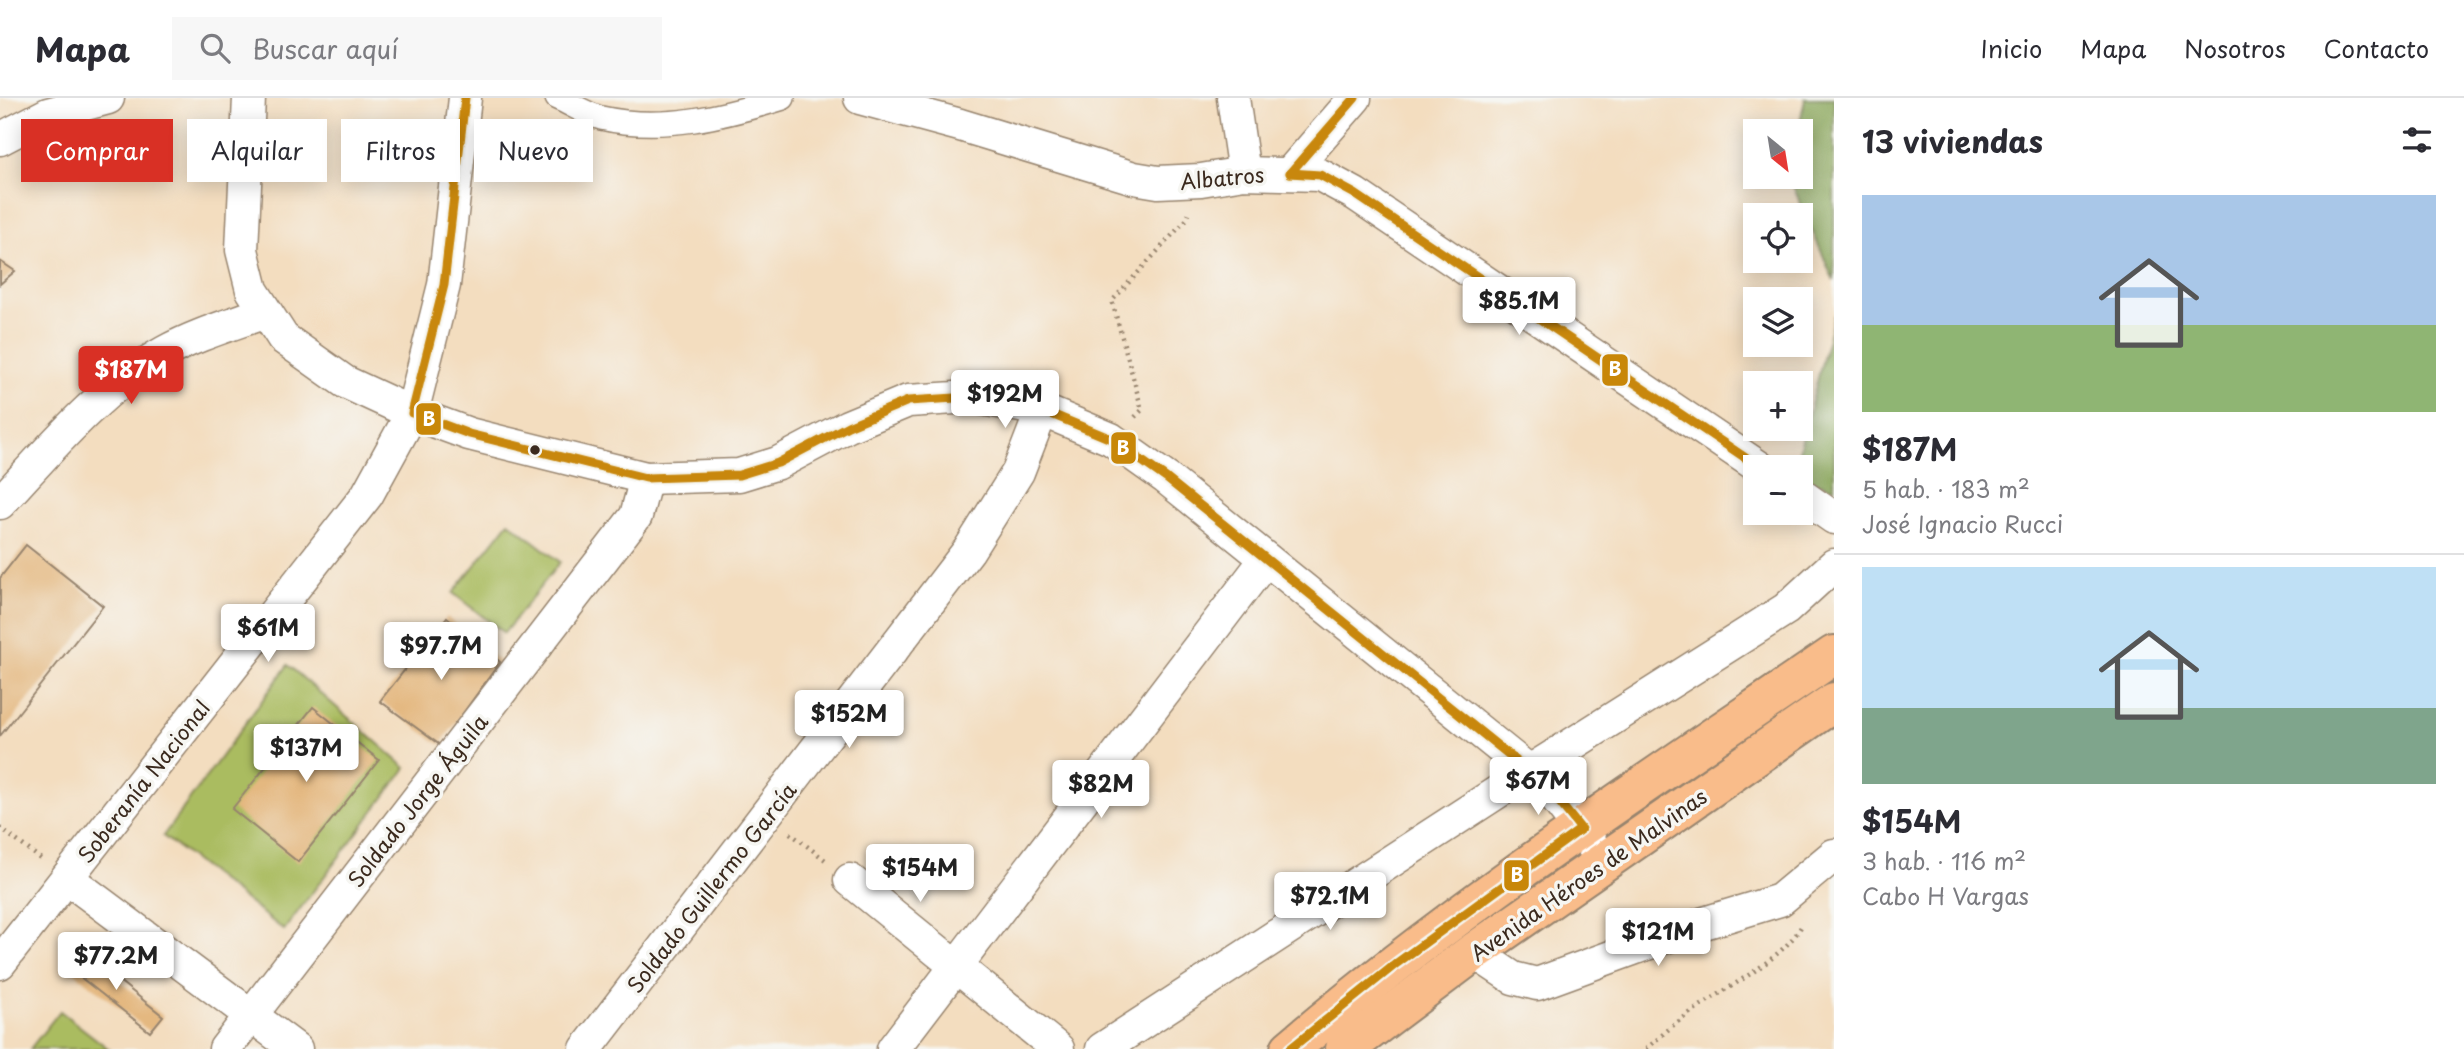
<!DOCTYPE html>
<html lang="es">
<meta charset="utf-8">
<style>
:root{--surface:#fff;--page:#f7f7f7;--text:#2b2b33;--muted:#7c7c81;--line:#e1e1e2;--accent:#d93025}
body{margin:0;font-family:"Playpen Sans",sans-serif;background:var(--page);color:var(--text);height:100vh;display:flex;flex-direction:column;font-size:26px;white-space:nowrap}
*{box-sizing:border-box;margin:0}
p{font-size:23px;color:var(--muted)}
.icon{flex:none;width:38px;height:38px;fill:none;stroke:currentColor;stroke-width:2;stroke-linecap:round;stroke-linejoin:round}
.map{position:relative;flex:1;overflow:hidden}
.sheet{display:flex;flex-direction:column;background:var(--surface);width:630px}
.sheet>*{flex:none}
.hud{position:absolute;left:21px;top:21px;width:665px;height:63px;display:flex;gap:14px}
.needle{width:46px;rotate:150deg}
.fabs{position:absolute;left:1743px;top:21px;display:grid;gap:14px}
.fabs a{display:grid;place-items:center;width:70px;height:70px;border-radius:0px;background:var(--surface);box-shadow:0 4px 18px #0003;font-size:35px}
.price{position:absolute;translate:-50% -60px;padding:0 16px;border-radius:7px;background:#fff;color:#222;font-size:23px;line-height:46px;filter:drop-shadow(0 2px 4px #0008)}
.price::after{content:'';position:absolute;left:50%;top:42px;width:21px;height:16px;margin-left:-10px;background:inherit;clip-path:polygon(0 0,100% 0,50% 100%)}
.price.on{background:var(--accent);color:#fff}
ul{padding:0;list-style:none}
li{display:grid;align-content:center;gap:14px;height:371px;padding:0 28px}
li+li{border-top:2px solid var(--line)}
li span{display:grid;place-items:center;height:217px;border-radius:0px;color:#555}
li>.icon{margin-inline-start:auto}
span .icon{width:126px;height:126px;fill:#fffc;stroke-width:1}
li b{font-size:30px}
h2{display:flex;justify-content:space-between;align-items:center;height:84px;padding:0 28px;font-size:30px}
.tag{padding:0 24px;border-radius:0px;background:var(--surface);box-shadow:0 4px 18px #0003;font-size:24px;line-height:63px}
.tag.on{background:var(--accent);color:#fff}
header{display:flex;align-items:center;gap:42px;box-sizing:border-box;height:98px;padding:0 35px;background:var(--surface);border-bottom:2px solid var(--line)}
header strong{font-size:33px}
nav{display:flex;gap:38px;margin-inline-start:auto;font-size:24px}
.search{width:490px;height:63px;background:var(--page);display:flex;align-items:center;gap:18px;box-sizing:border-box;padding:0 24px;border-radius:0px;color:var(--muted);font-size:26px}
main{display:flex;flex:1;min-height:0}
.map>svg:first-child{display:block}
</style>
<header>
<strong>Mapa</strong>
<div class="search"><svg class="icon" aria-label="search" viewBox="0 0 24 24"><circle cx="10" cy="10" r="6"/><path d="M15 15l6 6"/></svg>Buscar aquí</div>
<nav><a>Inicio</a><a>Mapa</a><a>Nosotros</a><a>Contacto</a></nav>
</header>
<main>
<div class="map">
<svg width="1834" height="951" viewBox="0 0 1834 951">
<rect width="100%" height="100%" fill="#f6f6f2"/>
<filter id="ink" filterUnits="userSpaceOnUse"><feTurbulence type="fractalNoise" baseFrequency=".0143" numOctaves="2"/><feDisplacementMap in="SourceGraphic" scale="14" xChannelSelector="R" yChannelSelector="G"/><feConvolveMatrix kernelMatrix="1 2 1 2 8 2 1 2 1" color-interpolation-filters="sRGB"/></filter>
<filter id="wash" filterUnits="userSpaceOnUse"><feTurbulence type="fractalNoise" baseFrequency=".00686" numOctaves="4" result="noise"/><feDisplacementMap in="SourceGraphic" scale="28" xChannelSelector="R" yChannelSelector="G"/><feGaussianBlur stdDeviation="1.57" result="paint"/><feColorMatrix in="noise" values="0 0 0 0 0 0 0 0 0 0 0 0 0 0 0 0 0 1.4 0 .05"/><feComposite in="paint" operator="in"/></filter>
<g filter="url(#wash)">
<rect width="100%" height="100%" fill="#f3ddbf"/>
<g fill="#aabc60" stroke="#72733f" stroke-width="2">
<path d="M 509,424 L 560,464 L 504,535 L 453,495 Z"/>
<path d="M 288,567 L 406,670 L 284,832 L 163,738 Z"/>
<path d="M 60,913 L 109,951 L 30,951 Z"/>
</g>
<g fill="#87a456" stroke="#61673a" stroke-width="2">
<path d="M 1805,0 L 1834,0 L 1834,183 L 1789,79 L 1801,79 L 1801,33 L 1798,33 Z"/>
<path d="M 1834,217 L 1834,390 L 1801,379 L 1801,369 L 1795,369 Z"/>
</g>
<g id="blocks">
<g fill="#e4b880">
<path d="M 0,163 L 15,173 L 0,186 Z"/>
<path d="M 26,447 L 103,508 L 0,638 L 0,480 Z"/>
<path d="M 447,519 L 500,564 L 440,647 L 380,603 Z"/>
<path d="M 313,609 L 379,662 L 298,764 L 232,711 Z"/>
<path d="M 83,854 L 163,918 L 150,934 L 70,871 Z"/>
</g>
</g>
</g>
<g filter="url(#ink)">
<use href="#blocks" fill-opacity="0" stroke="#97846e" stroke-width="2"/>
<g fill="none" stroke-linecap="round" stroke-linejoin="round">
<defs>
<path id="pedestrian" d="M 557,0 C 571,6 586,16 601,20 C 663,34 725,18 783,0"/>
<g id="minor">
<path d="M 249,0 L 242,152 L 252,192 L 283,240 L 345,284 L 412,315 L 469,336 L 646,380 L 739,377 L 778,365 L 848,328 L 908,303 L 971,299 L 1042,312 L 1111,341 L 1166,380 L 1544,685 L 1605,764"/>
<path d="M 860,0 L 960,27 L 1134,80 L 1158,84 L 1201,82 L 1244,75 L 1320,77 L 1355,96 L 1759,369"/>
<path d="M 1233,0 L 1244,75"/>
<path d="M 0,41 L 48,16 L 108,0"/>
<path d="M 1290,75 L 1355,0"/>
<path d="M 1801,397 L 1834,420"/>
<path d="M 0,405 C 51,350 99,291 165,254 C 195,237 233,226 265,214"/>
<path d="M 67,780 L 296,951"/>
<path d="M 850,782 L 1058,951"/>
<path d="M 1474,854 L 1513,880 L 1537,886 L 1704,825 L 1780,802 L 1834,757"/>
<path d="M 0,865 L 367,397 L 412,315 L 444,187 L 465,0"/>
<path d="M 225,951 L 636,418 L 646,380"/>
<path d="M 586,951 L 969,452 L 1018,374 L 1042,312"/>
<path d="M 893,951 L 1266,461"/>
<path d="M 1102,951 L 1530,673 L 1786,511 L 1834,467"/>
</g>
<g id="trunk">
<path d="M 1290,951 C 1460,806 1650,683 1834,557"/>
<path d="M 1345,951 L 1474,854 L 1834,604"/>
</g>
</defs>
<use href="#pedestrian" stroke="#97846e" stroke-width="26"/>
<use href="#minor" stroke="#97846e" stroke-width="35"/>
<use href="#trunk" stroke="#97846e" stroke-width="42"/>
<g stroke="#97846e" stroke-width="4.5" stroke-dasharray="2 5" stroke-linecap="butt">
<path d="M 1135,319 L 1142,312 L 1112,203 L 1187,121 L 1190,113"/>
<path d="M 0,730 L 41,761"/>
<path d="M 790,735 L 828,764"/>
<path d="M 1646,951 C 1658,941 1670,929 1683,920 C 1717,894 1782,864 1802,827"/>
</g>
<use href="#pedestrian" stroke="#fff" stroke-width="23"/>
<use href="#minor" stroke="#fff" stroke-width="32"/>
<use href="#trunk" stroke="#f9bc8a" stroke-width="38"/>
<defs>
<g id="bus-1">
<path d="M 465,0 L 444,187 L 412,315 L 469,336 L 646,380 L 739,377 L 778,365 L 848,328 L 908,303 L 971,299 L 1042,312 L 1111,341 L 1166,380 L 1544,685 L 1581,731 L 1397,865 L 1290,951"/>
<path d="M 1290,75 L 1320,77 L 1355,96 L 1759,369"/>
<path d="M 1290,75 L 1355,0"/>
</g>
</defs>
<use href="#bus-1" stroke="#f6f6f2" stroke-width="14"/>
<use href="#bus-1" stroke="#c88708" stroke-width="9"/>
</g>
</g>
<circle fill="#3b2a1e" stroke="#f6f6f2" stroke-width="2.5" cx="535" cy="352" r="6"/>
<g text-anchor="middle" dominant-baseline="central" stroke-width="7" stroke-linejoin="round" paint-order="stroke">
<g font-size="21" fill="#3b2a1e" stroke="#f6f6f2">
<text transform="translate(1222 79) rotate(-5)">Albatros</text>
<text transform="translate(143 683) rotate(-52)">Soberanía Nacional</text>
<text transform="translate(417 702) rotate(-52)">Soldado Jorge Águila</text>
<text transform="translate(1588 776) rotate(-35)">Avenida Héroes de Malvinas</text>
<text transform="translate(711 789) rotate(-52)">Soldado Guillermo García</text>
</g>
</g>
<g stroke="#f6f6f2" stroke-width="2.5">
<rect x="1601" y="255" width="28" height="34" rx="7" fill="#c88708"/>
<rect x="415" y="304" width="27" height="34" rx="7" fill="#c88708"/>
<rect x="1110" y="333" width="27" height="34" rx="7" fill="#c88708"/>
<rect x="1503" y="761" width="27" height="33" rx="7" fill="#c88708"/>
</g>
<g font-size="19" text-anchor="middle" font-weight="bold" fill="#fff">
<text x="1615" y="278">B</text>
<text x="429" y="328">B</text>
<text x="1123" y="357">B</text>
<text x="1517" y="784">B</text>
</g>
</svg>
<div class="fabs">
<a><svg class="needle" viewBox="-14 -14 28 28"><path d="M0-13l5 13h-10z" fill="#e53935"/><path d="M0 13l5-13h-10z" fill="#7c7c81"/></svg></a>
<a><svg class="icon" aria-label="locate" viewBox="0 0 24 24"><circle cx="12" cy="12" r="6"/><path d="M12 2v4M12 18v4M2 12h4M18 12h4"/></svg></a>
<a><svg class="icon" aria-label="layers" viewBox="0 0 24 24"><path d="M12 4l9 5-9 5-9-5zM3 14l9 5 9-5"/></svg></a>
<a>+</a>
<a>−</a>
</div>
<b class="price" style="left:1519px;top:239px">$85.1M</b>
<b class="price on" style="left:131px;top:308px">$187M</b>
<b class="price" style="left:1005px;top:332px">$192M</b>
<b class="price" style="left:268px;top:566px">$61M</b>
<b class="price" style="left:441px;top:584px">$97.7M</b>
<b class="price" style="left:849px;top:652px">$152M</b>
<b class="price" style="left:306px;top:686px">$137M</b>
<b class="price" style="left:1538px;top:719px">$67M</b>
<b class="price" style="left:1101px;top:722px">$82M</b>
<b class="price" style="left:920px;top:806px">$154M</b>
<b class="price" style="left:1330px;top:834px">$72.1M</b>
<b class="price" style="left:1658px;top:870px">$121M</b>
<b class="price" style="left:116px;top:894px">$77.2M</b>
<div class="hud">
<a class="tag on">Comprar</a>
<a class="tag">Alquilar</a>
<a class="tag">Filtros</a>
<a class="tag">Nuevo</a>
</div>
</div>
<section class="sheet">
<h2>13 viviendas<svg class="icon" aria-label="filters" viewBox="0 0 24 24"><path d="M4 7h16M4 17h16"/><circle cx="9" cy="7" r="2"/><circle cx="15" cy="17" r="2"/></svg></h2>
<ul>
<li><span style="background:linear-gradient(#a9c7e8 60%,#8fb573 0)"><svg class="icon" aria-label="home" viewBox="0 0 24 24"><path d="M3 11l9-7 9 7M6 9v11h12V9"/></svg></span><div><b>$187M</b><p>5 hab. · 183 m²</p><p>José Ignacio Rucci</p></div></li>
<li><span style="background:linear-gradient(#bfe0f5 65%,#7fa58c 0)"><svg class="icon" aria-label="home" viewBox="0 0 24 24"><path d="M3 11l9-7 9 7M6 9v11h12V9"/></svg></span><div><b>$154M</b><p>3 hab. · 116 m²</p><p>Cabo H Vargas</p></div></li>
</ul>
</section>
</main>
